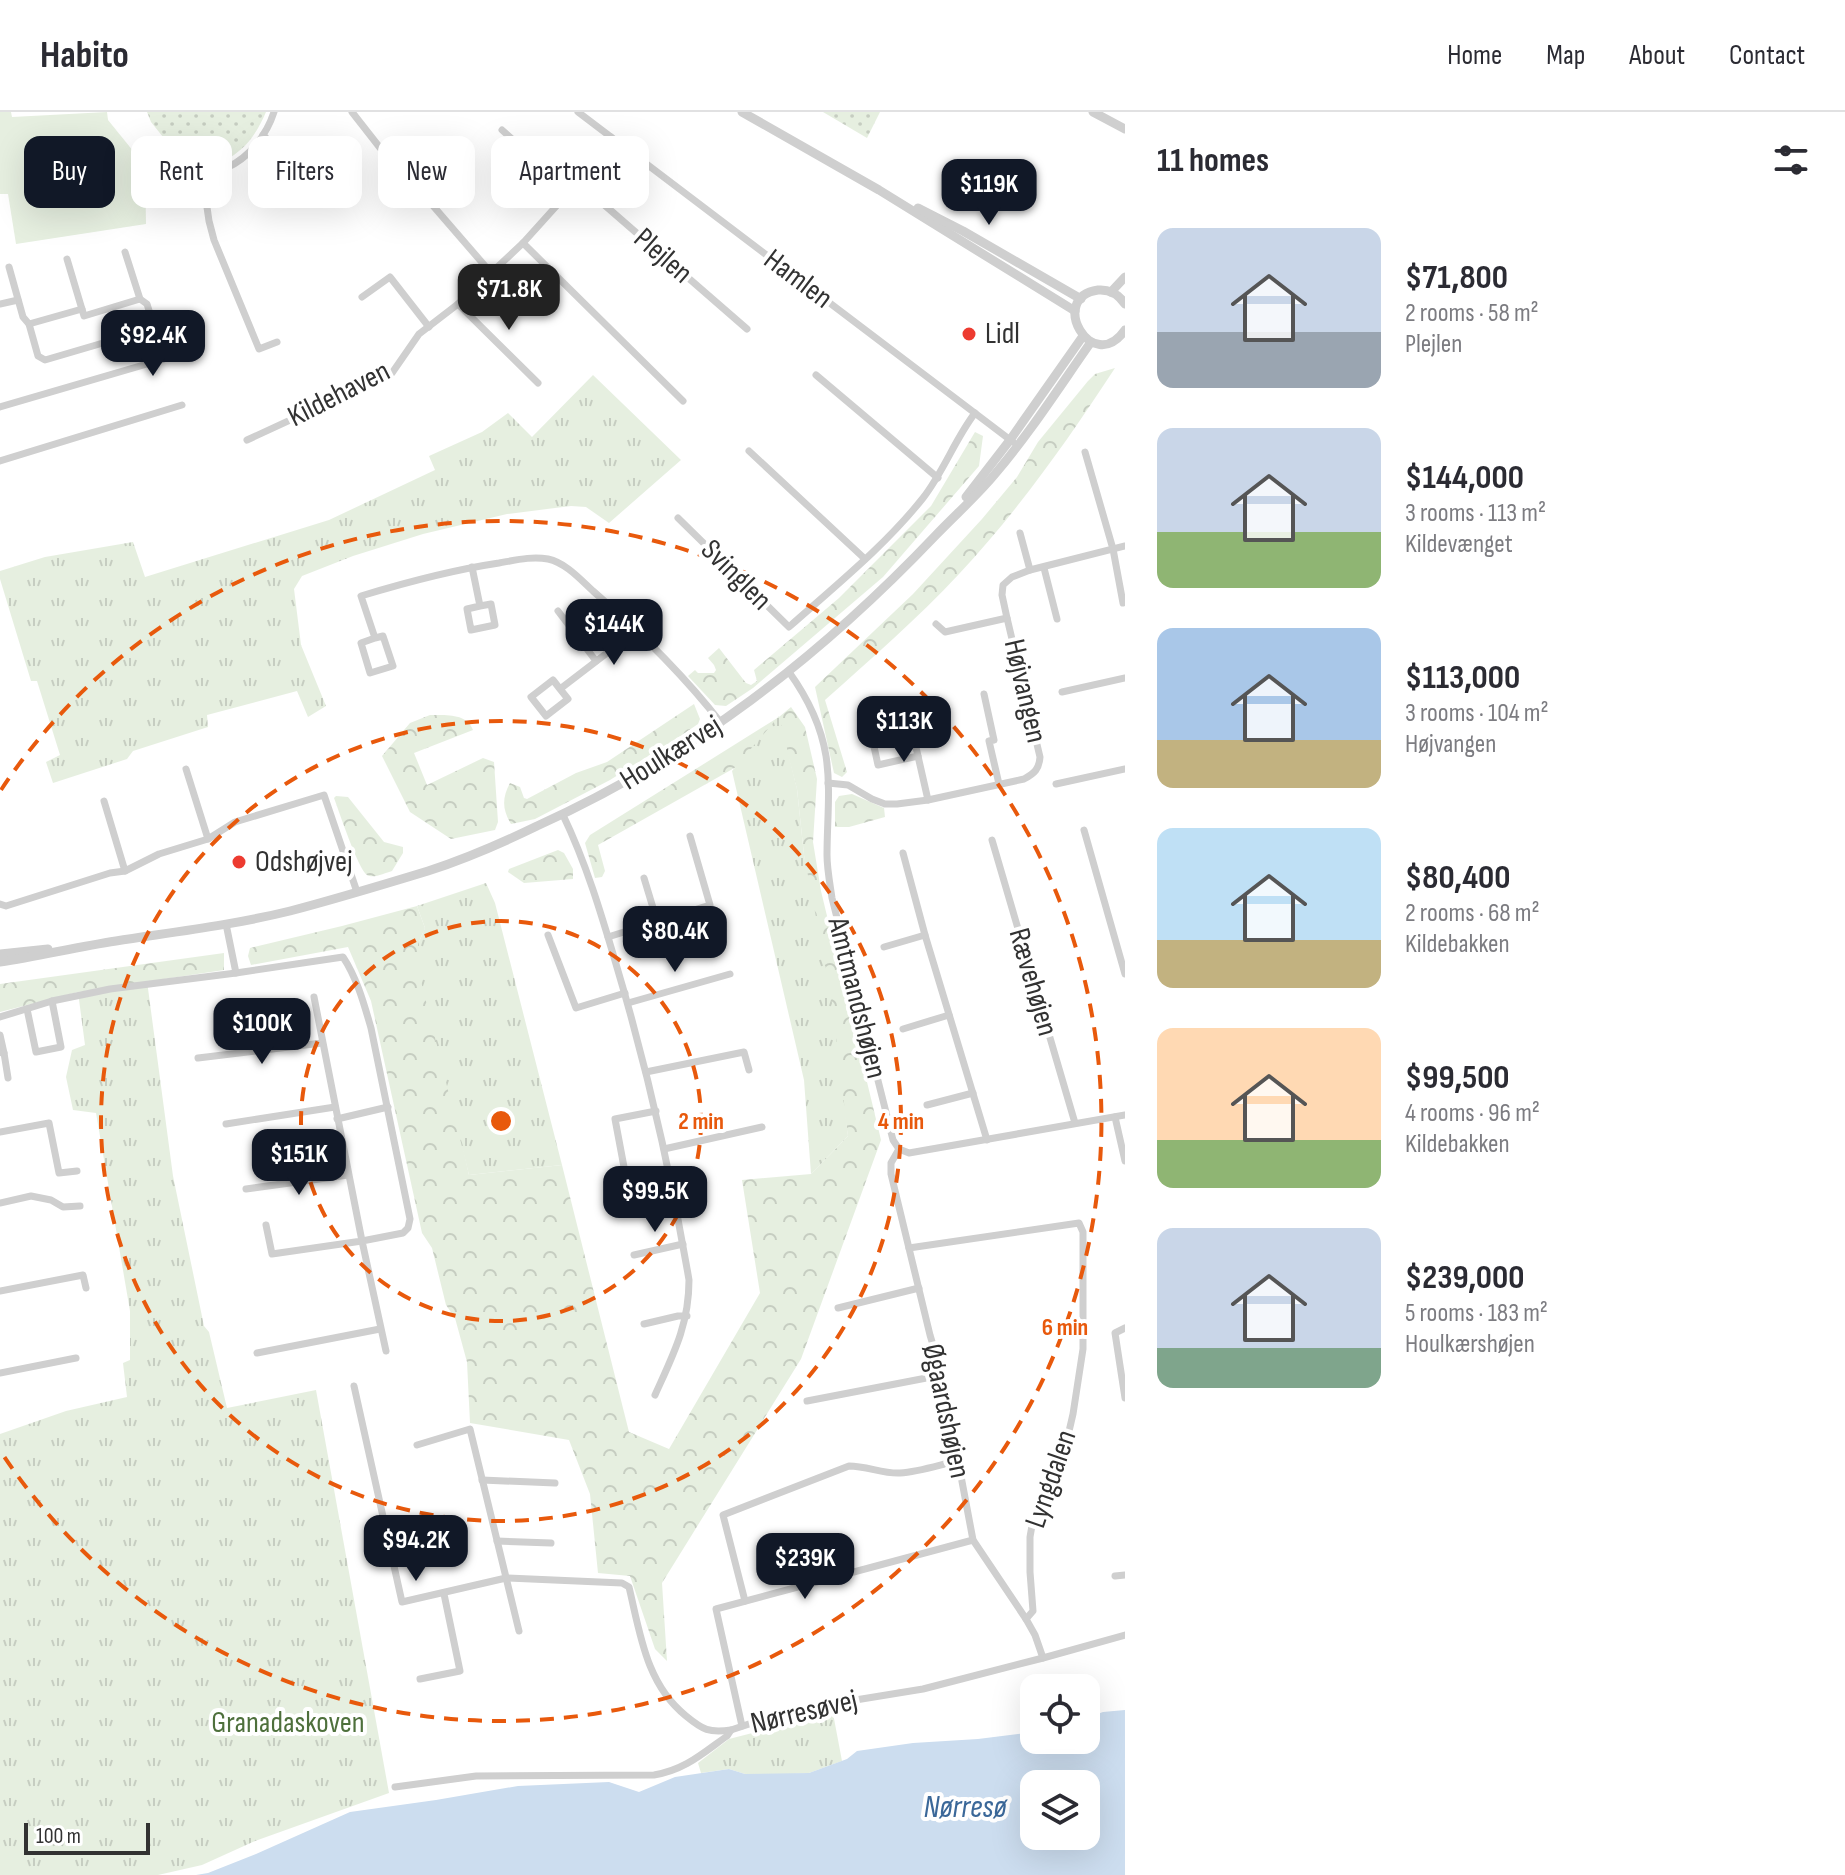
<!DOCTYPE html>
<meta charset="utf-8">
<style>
:root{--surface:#fff;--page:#f2f2f3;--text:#2b2b33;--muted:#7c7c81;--line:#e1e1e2;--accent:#111827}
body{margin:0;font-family:"Sofia Sans Condensed",sans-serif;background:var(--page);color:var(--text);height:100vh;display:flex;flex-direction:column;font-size:30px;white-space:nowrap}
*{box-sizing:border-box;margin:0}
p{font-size:26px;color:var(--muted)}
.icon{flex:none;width:44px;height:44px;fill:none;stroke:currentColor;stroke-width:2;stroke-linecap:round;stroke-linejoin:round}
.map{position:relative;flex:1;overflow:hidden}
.drawer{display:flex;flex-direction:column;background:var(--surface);width:720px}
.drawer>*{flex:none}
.banner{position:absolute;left:24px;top:24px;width:760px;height:72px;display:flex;gap:16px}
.controls{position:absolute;left:1020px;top:1562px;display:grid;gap:16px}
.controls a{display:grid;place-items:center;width:80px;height:80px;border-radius:16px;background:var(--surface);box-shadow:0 8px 32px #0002;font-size:40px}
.scale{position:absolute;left:24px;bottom:20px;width:126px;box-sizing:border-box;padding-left:8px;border:4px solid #323232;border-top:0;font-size:22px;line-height:28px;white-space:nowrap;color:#323232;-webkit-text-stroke:6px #fff;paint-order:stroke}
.price{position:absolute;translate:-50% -68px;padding:0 18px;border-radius:16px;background:var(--accent);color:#fff;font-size:26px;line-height:52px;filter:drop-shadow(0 2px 4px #0008)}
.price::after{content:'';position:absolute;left:50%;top:48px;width:24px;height:18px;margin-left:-12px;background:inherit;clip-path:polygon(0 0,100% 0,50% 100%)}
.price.on{background:#222;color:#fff}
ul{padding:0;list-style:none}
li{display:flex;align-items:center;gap:24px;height:200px;padding:0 32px}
li span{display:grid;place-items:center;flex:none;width:224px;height:160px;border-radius:16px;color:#555}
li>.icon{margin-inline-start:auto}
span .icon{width:96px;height:96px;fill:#fffc;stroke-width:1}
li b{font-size:34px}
h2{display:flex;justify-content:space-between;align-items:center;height:96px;padding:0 32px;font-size:34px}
.tag{padding:0 28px;border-radius:16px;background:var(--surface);box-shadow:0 8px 32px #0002;font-size:28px;line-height:72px}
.tag.on{background:var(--accent);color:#fff}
header{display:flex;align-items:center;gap:48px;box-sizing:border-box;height:112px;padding:0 40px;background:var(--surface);border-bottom:2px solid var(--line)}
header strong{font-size:38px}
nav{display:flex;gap:44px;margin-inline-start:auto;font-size:28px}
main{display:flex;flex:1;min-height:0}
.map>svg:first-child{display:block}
</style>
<header>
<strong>Habito</strong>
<nav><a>Home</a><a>Map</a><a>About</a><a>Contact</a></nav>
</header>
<main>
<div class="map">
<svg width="1125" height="1763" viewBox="0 0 1125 1763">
<defs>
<pattern id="grass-dots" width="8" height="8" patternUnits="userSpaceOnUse" patternTransform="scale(2)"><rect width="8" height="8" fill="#e6efe0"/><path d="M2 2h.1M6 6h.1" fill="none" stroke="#c6cdc1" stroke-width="1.8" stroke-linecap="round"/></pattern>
<pattern id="forest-crowns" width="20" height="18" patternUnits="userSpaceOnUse" patternTransform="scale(2)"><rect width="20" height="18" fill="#e6efe0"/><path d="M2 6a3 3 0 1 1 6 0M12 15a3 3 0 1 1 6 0" fill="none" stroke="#c6cdc1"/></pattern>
<pattern id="park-tufts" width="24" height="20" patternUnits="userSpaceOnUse" patternTransform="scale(2)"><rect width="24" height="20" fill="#e6efe0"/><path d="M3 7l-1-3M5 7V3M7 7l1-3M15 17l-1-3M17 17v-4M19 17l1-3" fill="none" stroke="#c6cdc1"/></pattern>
</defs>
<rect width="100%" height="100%" fill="#fff"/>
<g fill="url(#grass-dots)">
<path d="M 147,0 L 266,0 C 247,45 220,56 173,60 L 167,30 L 151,10 Z"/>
<path d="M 823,0 L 880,0 L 867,26 Z"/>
</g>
<g fill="url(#forest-crowns)">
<path d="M 1115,256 C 1068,328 1018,399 959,462 C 917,507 871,547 825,588 L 847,660 L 842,665 L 834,661 L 815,575 L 913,482 L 982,407 L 1017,365 L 1038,330 L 1088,269 L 1095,262 Z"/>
<path d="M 975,320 L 983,324 L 979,354 L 883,465 L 753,576 L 726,594 L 715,593 L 688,564 L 695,558 L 698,561 L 714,561 L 716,558 L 714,553 L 708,546 L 719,536 L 746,571 L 751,573 L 757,569 L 754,558 L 839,486 L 931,394 Z"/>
<path d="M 694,592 L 700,607 L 698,612 L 682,623 L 610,668 L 535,707 L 511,712 C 502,697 502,686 510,671 L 520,675 L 524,686 L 527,687 L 576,661 L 607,650 Z"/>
<path d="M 791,595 L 805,615 L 817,667 L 813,730 L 821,779 L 881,1028 L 801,1247 L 662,1471 L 667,1549 L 655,1537 L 630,1464 L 598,1461 L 590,1382 L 569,1328 L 470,1311 L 467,1250 L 455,1206 L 446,1193 L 432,1136 L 422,1121 L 371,889 L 348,835 L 251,853 L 248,844 L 250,836 L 342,814 L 417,794 L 425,816 L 418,832 L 469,1063 L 562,1053 L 629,1320 L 669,1337 L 760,1181 L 742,1068 L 811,1062 L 848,1024 L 804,743 L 797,677 L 784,628 L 598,733 L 605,759 L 602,765 L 595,766 L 585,731 L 590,723 L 779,605 Z"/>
<path d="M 430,603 C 445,603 467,601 473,618 L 414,641 L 427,673 L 483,646 L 494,650 L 498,710 L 495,718 L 451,727 L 410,700 L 382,644 L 410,611 Z"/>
<path d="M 852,682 L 884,696 L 885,705 L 849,715 L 835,715 L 835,690 L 839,684 Z"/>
<path d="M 336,684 L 348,685 L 384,730 L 403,735 L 403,741 L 392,759 C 385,761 373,767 367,763 C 358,757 339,699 334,686 Z"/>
<path d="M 558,738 L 564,741 L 573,757 L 573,767 L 524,771 L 508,760 L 509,757 Z"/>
<path d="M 224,841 L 224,858 L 78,880 L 0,900 L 0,872 Z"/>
</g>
<g fill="url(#park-tufts)">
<path d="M 593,263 L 681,348 L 609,411 L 586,395 L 571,394 L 507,402 L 423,422 L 353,444 L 302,464 L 294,477 L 301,533 L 326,594 L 308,605 L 297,579 L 207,603 L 208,615 L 133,639 L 127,647 L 53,671 L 46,650 L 60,643 L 37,569 L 31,569 L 0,467 L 0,459 L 45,445 L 133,430 L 145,465 L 329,408 L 435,358 L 429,344 L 482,320 L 508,301 L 532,325 Z"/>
<path d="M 779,604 L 797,677 L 804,743 L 831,883 L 848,1024 L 811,1062 L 804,968 L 732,659 Z"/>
<path d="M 486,771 L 495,791 L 562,1053 L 469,1063 L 418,857 L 418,832 L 425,816 L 417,794 Z"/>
<path d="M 147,869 L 173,1064 L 204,1214 L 209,1220 L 227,1296 L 316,1278 L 389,1681 L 255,1729 L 202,1753 L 158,1763 L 0,1763 L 0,1322 L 66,1299 L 127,1285 L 123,1251 L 130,1248 L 130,1199 L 96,1001 L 73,998 L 66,965 L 72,938 L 85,933 L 78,880 Z"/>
<path d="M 832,1596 L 842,1649 L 809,1661 L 792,1662 L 745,1662 L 729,1657 L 701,1661 L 698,1651 L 729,1627 L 764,1618 L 786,1606 Z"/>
</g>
<path fill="#e6efe0" d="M 0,0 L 11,0 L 12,5 L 107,0 L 108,8 L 142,50 L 145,57 L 146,112 L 16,132 L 8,82 L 0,82 Z"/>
<path fill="#ccddef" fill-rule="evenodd" d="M 1125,1598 L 1125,1763 L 196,1763 L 208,1761 L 256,1742 L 350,1700 L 436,1688 L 518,1674 L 609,1670 L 639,1680 L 675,1665 L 729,1657 L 745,1662 L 809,1661 L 847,1647 L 857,1639 L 913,1631 L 978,1627 L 1034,1620 L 1034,1628 L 1086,1628 L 1086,1606 L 1103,1600 ZM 1034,1672 L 1086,1672 L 1086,1724 L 1034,1724 Z"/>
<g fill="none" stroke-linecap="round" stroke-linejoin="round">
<g stroke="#cfcfcf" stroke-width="7">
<path d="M 274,0 C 267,22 250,45 228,55 C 220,58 210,59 202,61 L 209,109 L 214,128 L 259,237 L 277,230"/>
<path d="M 352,0 L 388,46"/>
<path d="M 578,0 L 1013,330"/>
<path d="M 502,18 L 570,79"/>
<path d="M 263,23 L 281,41 L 306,79"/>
<path d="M 455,65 L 428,88 L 492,162"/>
<path d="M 578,70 L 747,217"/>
<path d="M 523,131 L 683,289"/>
<path d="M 67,147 L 84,204 L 140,187"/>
<path d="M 9,155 L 23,205 L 29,212 L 38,244 L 45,248 L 154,216"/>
<path d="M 362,185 L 390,165 L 429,215"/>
<path d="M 0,192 L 18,188"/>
<path d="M 458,192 L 538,271"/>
<path d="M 29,212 L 82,197"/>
<path d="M 816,263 L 938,366"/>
<path d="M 0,295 L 164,247 L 147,192 L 140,187 L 125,140"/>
<path d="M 247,328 L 392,261 L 419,222 L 458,192 L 523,131 L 578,70 L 611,25"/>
<path d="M 749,339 L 865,447"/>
<path d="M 1085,340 L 1113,437 L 1123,491"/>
<path d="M 0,349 L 182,293"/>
<path d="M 678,406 L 789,515 C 835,474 885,434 923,386 C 944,359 955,327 975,301"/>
<path d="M 1020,421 L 1030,458"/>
<path d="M 472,455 L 480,494 L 467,497 L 471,518 L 495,513 L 491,492 L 480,494"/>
<path d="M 1044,456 L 1057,507"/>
<path d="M 558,499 L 596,549"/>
<path d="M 936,512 L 945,520 L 1007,506"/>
<path d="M 375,526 L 361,531 L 370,561 L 393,554 L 383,524 L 375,526 L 361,484 C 407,470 452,458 499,451 C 516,448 532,444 548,447 C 566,451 580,467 593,479 C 640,520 683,562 721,611"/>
<path d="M 789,560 C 807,585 821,613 826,644 C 831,676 827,710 827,743 C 827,757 830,772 832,786 L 893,1028 L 899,1037 L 909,1041 L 1125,1003"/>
<path d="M 560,577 L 568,587 L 546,604 L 531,585 L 553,568 L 560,577 L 637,518"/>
<path d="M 1062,580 L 1125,566"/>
<path d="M 984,582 L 994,628 L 989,629 L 999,672"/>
<path d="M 865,593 L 878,653 L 918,644"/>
<path d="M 910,609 L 928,688"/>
<path d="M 186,657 L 208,727"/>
<path d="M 828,671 L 848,673 L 872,687 L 885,692 L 897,692 L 928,688 L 1024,667 C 1035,661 1039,657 1040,645 L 1007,506 L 1002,483 L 1003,473 L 1012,465 L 1030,458 L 1125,434"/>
<path d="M 1056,672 L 1125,657"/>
<path d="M 104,689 L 125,759"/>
<path d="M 563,703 C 586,751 601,801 616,852 C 647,956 671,1061 689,1168 C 689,1213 673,1243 655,1283"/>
<path d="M 1084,718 L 1125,862"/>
<path d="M 992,728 L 1075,1011"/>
<path d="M 903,741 L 925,823 L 987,1028"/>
<path d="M 644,766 L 657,809"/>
<path d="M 0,792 L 6,794 L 110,761 L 125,759 L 159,742 L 208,727 L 235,710 L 324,683 L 357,780"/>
<path d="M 226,812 L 236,861 L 343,845 C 357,866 364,892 371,916 L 410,1107 L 408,1116 L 403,1121 L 362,1129 L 386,1239"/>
<path d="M 548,823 L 576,896 L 625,881"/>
<path d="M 608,825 L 710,793 L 690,724"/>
<path d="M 884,835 L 925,823"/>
<path d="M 628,891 L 730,862"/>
<path d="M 27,897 L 36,940 L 61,935 L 52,889"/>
<path d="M 0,905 L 52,889 L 110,877 L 236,861"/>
<path d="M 903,917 L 949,903"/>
<path d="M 0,923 L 4,941 L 2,941"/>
<path d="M 4,941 L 8,966"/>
<path d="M 198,946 L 322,931"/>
<path d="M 646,960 L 744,940 L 749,958"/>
<path d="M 927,993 L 973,981"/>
<path d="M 1115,1005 L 1125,1049"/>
<path d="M 337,1007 L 388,995"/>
<path d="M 226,1012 L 335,995"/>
<path d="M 0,1020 L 49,1011 L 59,1061 L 77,1059"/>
<path d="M 664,1037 L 762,1015"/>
<path d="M 899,1037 L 891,1051 L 891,1062 L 930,1223 L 942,1263 L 973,1428 L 1026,1507 L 1035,1523 L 1043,1546"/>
<path d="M 624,1055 L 615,1007 L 656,999"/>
<path d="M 246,1077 L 348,1063"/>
<path d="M 0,1091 L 31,1084 L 51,1088 L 63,1095 L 80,1094"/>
<path d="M 266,1113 L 272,1142 L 362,1129 L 314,885"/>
<path d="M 909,1136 L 1079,1111 L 1083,1120 L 1083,1237 L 1073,1302 L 1064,1341 L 1034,1402 L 1030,1425 L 1030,1460 L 1033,1499 L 1026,1507"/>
<path d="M 634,1143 L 683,1132"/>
<path d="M 0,1179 L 83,1163 L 86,1176"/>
<path d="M 838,1196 L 919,1176"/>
<path d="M 644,1212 L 678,1204 L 687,1204"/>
<path d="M 1125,1216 L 1115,1221 L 1125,1286"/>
<path d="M 257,1241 L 380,1217"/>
<path d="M 0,1261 L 76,1246"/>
<path d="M 354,1274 L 402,1490 L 506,1466 L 622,1471 L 629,1475 C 640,1521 646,1572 686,1604 C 703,1618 709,1621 731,1618"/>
<path d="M 807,1289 L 942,1263"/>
<path d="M 417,1333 L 470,1317 L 519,1519"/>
<path d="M 482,1368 L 555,1371"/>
<path d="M 497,1429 L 551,1431"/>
<path d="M 1115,1464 L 1125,1463"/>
<path d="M 745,1489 L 723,1403 L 849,1354 C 867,1354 883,1362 900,1361 C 919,1360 939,1353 957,1349"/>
<path d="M 420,1567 L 460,1559 L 444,1482"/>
<path d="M 742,1614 L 716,1497 L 973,1428"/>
<path d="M 395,1675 L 476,1664 L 654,1663 C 685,1658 703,1641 727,1624 L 731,1618 L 788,1599 L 923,1577 L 1043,1546 L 1125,1523"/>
</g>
<g stroke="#cfcfcf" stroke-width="9">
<path d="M 742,0 L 879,78 L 1075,199"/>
<path d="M 1093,0 L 1125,17"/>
<path d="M 918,96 L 963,119 L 1081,187"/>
<path d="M 1111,180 L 1125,165"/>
<path d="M 1125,192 C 1119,183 1110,177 1098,178 C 1047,185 1092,265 1125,218"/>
<path d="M 966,385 L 1010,328 L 1083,224"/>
<path d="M 0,842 L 48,837"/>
<path d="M 0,850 C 39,844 77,835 116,829 C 174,820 233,813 290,799 C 336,787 382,773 428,759 C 465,747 502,731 537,714 C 692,644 819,546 936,423 C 955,403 977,384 995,362 C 1030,321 1060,274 1091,230"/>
</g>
</g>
<g fill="none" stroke="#e8590c" stroke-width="4" stroke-dasharray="14 10">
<circle cx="501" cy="1009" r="200"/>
<circle cx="501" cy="1009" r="400"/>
<path d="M1 678A600 600 0 1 1 1 1340"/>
</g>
<g fill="#ed3b30" stroke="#fff" stroke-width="3">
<circle cx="969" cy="222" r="8"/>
<circle cx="239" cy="750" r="8"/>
</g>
<g text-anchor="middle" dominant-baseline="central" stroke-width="8" stroke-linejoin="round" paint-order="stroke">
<g font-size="30" fill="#323232" stroke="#fff">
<text transform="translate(663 144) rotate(41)">Plejlen</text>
<text transform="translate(798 167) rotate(37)">Hamlen</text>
<text transform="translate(339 282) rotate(-27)">Kildehaven</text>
<text transform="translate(736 463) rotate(45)">Svinglen</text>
<text transform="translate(1025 579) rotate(77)">Højvangen</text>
<text transform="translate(671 641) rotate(-32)">Houlkærvej</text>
<text transform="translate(1033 870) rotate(74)">Rævehøjen</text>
<text transform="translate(857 886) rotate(76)">Amtmandshøjen</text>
<text transform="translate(946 1299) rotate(78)">Øgaardshøjen</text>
<text transform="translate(1051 1367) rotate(-71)">Lyngdalen</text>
<text transform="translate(804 1600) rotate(-13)">Nørresøvej</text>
</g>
<g font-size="30" fill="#323232" stroke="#fff" text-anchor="start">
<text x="985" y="222">Lidl</text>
<text x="255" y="750">Odshøjvej</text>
</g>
<g font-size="30" fill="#4e703c" stroke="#fff">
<text x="288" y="1611">Granadaskoven</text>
</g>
<g font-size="32" font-style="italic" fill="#3b6899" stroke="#fff">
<text x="965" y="1695">Nørresø</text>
</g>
</g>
<circle cx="501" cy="1009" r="12" fill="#e8590c" stroke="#fff" stroke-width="4"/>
<g font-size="24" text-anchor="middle" font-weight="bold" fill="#e8590c" stroke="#fff" stroke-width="8" stroke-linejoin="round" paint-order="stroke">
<text x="701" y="1017">2 min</text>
<text x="901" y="1017">4 min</text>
<text x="1065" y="1223">6 min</text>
</g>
</svg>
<div class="controls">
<a><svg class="icon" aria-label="locate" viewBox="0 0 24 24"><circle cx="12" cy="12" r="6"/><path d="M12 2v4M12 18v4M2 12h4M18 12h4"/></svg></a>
<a><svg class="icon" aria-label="layers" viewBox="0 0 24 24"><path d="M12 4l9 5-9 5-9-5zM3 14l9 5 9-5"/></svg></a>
</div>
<div class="scale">100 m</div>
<b class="price" style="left:989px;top:115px">$119K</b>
<b class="price on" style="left:509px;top:220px">$71.8K</b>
<b class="price" style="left:153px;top:266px">$92.4K</b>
<b class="price" style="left:614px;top:555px">$144K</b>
<b class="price" style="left:904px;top:652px">$113K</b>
<b class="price" style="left:675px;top:862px">$80.4K</b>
<b class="price" style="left:262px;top:954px">$100K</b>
<b class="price" style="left:299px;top:1085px">$151K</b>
<b class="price" style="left:655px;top:1122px">$99.5K</b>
<b class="price" style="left:416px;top:1471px">$94.2K</b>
<b class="price" style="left:805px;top:1489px">$239K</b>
<div class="banner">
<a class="tag on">Buy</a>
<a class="tag">Rent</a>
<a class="tag">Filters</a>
<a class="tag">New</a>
<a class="tag">Apartment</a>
</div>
</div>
<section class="drawer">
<h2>11 homes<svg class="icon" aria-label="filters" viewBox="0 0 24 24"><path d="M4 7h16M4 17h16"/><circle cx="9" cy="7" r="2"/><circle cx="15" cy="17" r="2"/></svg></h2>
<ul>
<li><span style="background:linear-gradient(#c9d6e8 65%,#9aa5b1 0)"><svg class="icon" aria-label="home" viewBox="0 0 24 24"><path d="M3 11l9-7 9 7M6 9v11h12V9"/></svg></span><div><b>$71,800</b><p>2 rooms · 58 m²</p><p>Plejlen</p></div></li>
<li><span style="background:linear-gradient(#c9d6e8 65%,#8fb573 0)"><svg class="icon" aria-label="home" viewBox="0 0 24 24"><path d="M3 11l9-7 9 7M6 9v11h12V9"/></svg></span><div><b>$144,000</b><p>3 rooms · 113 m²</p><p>Kildevænget</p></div></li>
<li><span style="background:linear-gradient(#a9c7e8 70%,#c2b280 0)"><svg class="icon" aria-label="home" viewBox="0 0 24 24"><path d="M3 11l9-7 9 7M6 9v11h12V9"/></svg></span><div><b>$113,000</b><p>3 rooms · 104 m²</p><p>Højvangen</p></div></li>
<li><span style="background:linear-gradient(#bfe0f5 70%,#c2b280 0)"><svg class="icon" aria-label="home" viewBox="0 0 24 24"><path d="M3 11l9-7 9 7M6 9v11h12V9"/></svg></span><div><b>$80,400</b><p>2 rooms · 68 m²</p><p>Kildebakken</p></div></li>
<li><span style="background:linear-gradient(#ffd9b3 70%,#8fb573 0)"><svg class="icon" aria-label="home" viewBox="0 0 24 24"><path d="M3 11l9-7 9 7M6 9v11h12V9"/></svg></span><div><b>$99,500</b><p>4 rooms · 96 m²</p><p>Kildebakken</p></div></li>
<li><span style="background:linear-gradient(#c9d6e8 75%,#7fa58c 0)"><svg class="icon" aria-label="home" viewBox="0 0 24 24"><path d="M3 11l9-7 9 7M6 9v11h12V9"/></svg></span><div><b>$239,000</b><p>5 rooms · 183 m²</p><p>Houlkærshøjen</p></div></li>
</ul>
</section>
</main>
